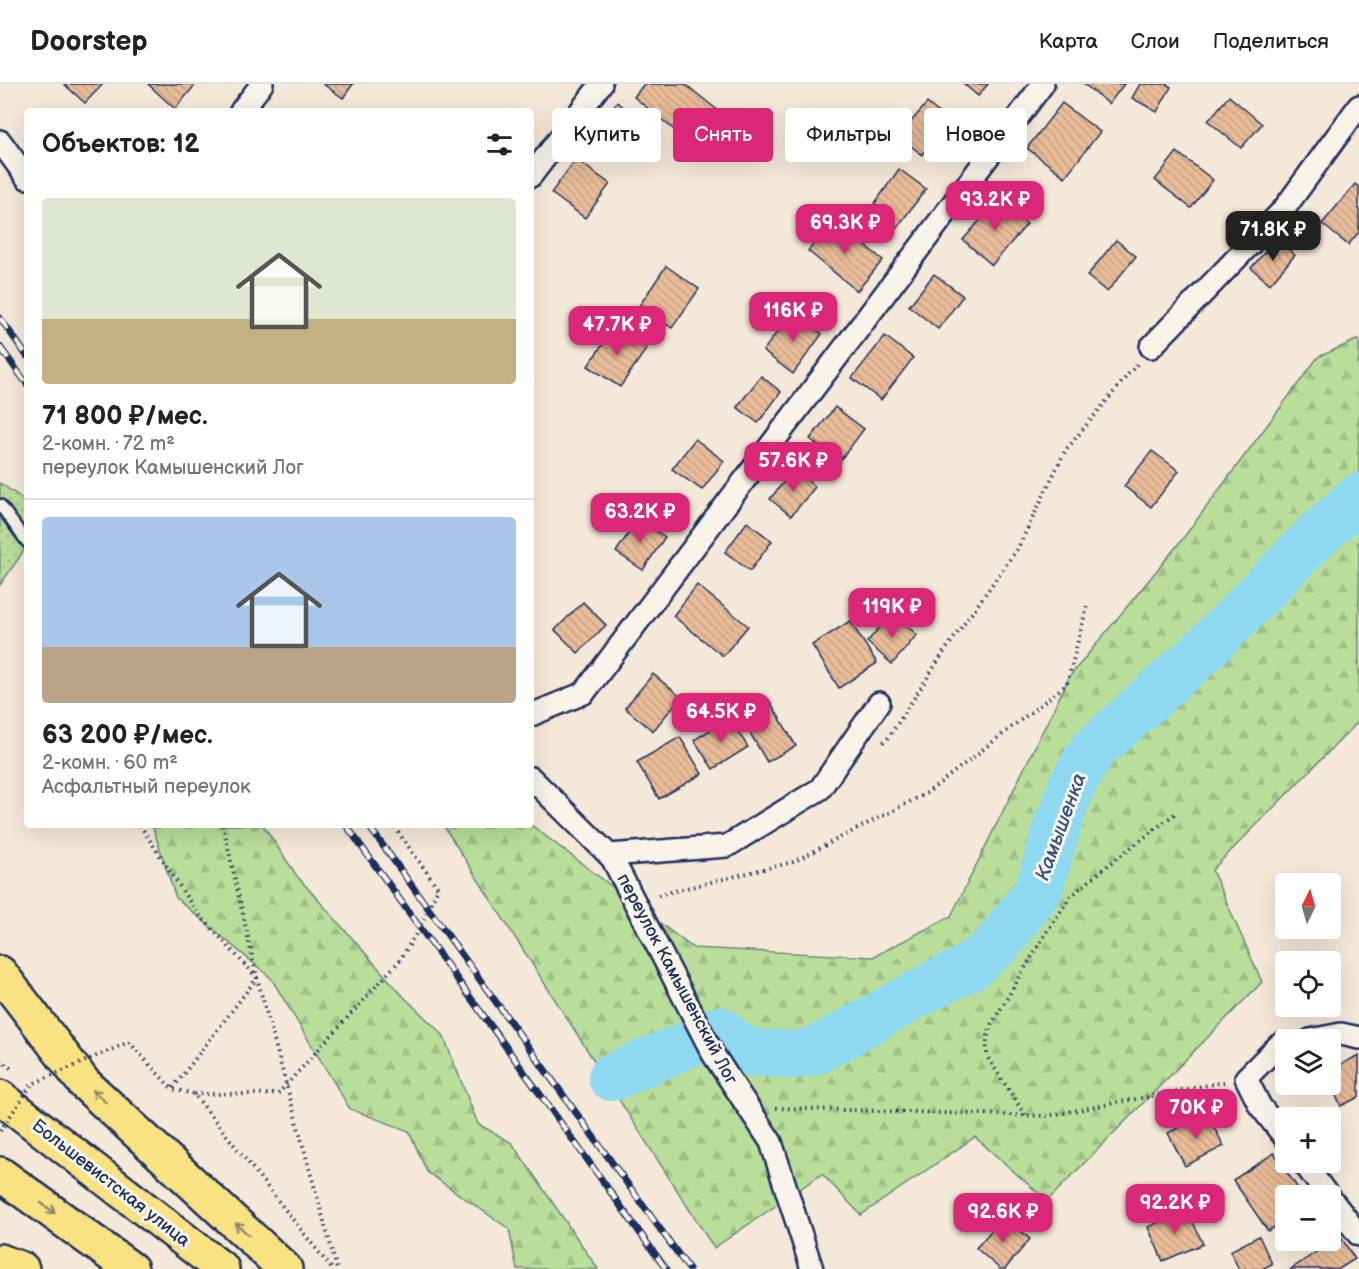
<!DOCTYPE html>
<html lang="ru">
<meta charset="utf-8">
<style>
:root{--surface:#fff;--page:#f2f2f2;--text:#222;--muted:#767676;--line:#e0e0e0;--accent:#db2777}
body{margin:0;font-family:"Balsamiq Sans",sans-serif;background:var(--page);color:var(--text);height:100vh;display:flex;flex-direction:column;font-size:22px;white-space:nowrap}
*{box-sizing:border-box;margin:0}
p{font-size:20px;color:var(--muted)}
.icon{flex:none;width:33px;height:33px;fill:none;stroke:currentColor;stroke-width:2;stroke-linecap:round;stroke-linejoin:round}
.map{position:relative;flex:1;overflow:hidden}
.panel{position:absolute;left:24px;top:24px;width:510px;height:720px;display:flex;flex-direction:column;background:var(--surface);border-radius:6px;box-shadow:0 6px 24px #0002}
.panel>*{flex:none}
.hud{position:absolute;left:552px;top:24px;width:570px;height:54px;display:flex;gap:12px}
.needle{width:39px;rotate:5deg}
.tools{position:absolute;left:1275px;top:789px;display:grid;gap:12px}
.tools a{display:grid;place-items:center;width:66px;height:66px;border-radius:6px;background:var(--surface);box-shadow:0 6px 24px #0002;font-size:30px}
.price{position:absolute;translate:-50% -51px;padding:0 14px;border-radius:12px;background:var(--accent);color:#fff;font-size:20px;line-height:39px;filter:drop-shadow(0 2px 3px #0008)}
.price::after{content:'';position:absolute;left:50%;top:36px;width:18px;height:14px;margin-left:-9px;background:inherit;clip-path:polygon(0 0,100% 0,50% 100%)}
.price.selected{background:#222;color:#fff}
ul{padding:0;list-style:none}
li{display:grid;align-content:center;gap:12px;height:318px;padding:0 18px}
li+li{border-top:2px solid var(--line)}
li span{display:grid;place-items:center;height:186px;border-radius:6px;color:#555}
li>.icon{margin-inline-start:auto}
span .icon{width:108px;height:108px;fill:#fffc;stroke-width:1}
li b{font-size:26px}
h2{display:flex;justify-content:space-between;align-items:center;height:72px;padding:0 18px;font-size:26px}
.pill{padding:0 21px;border-radius:6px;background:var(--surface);box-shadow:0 6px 24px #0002;font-size:21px;line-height:54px}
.pill.selected{background:var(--accent);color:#fff}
header{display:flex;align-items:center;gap:36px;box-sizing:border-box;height:84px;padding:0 30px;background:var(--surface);border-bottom:2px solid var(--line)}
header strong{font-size:28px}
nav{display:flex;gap:33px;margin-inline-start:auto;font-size:21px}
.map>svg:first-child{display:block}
</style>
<header>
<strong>Doorstep</strong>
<nav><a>Карта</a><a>Слои</a><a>Поделиться</a></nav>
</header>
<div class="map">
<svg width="1359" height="1185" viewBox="0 0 1359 1185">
<defs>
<pattern id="grass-dots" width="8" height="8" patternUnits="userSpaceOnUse" patternTransform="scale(1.5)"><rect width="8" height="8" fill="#b9de99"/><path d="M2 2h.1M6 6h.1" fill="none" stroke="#9ebf86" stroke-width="1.8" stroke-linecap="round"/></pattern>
<pattern id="forest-firs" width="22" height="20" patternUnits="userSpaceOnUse" patternTransform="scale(1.5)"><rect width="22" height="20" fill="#b9de99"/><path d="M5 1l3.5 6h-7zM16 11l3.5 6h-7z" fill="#9ebf86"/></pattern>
<pattern id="building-back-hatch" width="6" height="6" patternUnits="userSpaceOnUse" patternTransform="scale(1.5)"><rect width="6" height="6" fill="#e8bc98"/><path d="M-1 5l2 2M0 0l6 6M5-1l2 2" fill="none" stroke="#c6a285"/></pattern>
</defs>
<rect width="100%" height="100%" fill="#f4e8d8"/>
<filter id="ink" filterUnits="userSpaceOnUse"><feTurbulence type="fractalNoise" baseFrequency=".0167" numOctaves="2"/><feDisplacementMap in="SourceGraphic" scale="12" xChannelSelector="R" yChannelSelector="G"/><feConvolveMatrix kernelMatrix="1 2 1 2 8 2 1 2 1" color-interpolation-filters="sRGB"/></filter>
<g filter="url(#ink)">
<path fill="url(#grass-dots)" stroke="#6a867c" stroke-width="1.5" d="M 0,399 L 27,418 L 27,462 L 0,501 Z"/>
<g fill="url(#forest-firs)" stroke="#6a867c" stroke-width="1.5">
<path d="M 1359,255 L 1359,637 L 1212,786 L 1262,898 L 1047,1117 L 975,1053 L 861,1131 L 822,1090 L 714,1164 L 445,744 L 447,741 L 531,741 L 693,864 L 873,873 L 951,832 L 1070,592 L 1181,457 L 1318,273 Z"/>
<path d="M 152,741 L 263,741 L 297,792 L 404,913 L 443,951 L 478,1040 L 512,1059 L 598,1185 L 517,1185 L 509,1145 L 427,1088 L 409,1047 L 350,1025 L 271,894 L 176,814 Z"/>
</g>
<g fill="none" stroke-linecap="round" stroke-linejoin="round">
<g stroke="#8ed9ef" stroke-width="48">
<path d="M 719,946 L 738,963 L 749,968 L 795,971 L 817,966 L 937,899 L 970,883 L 998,860 L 1039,805 L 1060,734 L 1073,699 L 1092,667 L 1205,565 L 1315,453 L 1359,413"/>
<path d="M 612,993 L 691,959"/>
</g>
</g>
<g fill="url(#building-back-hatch)" stroke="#1b2f5e" stroke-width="1.5">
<path d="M 64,0 L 103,0 L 85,19 Z"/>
<path d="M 148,0 L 196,0 L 175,25 Z"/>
<path d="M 323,0 L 353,0 L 343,14 Z"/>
<path d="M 644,0 L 685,0 L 716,25 L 689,58 L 634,13 Z"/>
<path d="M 964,0 L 988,0 L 978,12 Z"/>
<path d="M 1084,0 L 1124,0 L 1109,20 Z"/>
<path d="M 1140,0 L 1166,0 L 1171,3 L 1157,28 L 1132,14 Z"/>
<path d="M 1229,12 L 1262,40 L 1241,64 L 1208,37 Z"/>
<path d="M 617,18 L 651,43 L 626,77 L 592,51 Z"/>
<path d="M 927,19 L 949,37 L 922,71 L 899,52 Z"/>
<path d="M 1062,19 L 1100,48 L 1065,93 L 1027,64 Z"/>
<path d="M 1177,68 L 1213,96 L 1191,124 L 1155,96 Z"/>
<path d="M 576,75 L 610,100 L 585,134 L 551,109 Z"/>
<path d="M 899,85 L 926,105 L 896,145 L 870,126 Z"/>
<path d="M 1355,100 L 1359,103 L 1359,148 L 1348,161 L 1322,140 Z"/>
<path d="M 998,115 L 1027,140 L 992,181 L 963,156 Z"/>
<path d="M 833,135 L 883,176 L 857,207 L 808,167 Z"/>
<path d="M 1276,155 L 1295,171 L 1270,200 L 1251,184 Z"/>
<path d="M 1116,156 L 1136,172 L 1107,208 L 1087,192 Z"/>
<path d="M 666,182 L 699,205 L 672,244 L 639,222 Z"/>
<path d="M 934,190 L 963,212 L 938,245 L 909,222 Z"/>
<path d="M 792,228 L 822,250 L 793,290 L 763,267 Z"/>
<path d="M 615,242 L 647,264 L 620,303 L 588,282 Z"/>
<path d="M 885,252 L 913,274 L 881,316 L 852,294 Z"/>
<path d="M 761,292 L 781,308 L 758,339 L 737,323 Z"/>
<path d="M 835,323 L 864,345 L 839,378 L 810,355 Z"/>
<path d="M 695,355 L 724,377 L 702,406 L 672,385 Z"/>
<path d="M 1152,367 L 1179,387 L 1151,423 L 1124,402 Z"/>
<path d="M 794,385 L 815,403 L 791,432 L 770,415 Z"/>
<path d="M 638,435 L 665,453 L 643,486 L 616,468 Z"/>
<path d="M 747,438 L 772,457 L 750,487 L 725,468 Z"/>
<path d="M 697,501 L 748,542 L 723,572 L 673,532 Z"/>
<path d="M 583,518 L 606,541 L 578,569 L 555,546 Z"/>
<path d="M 892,529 L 917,551 L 892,580 L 867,558 Z"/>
<path d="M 850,537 L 877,579 L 839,604 L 812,561 Z"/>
<path d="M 653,590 L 681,613 L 653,647 L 625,624 Z"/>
<path d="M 769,616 L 796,662 L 767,678 L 740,632 Z"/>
<path d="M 729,634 L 748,663 L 713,685 L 694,656 Z"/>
<path d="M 680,653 L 702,690 L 659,715 L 637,678 Z"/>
<path d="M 1359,971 L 1359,1013 L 1341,1022 L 1330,1000 L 1330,986 Z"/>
<path d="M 1206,1029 L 1224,1062 L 1185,1082 L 1168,1049 Z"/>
<path d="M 1274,1069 L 1303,1112 L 1286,1112 L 1286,1136 L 1268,1147 L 1233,1096 Z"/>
<path d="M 1187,1125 L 1203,1160 L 1163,1177 L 1148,1143 Z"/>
<path d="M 1004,1132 L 1030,1155 L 1005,1185 L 1000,1185 L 976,1164 Z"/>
<path d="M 1259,1152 L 1272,1180 L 1262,1185 L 1239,1185 L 1230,1167 Z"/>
<path d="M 1340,1152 L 1355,1175 L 1339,1185 L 1291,1185 Z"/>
</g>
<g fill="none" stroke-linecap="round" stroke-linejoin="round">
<defs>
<path id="service" d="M 0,421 L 27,458"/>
<g id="minor">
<path d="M 241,27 L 262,0"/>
<path d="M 0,57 L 27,94"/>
<path d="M 531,92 L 601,0"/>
<path d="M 1151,263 L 1284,125 L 1359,22"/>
<path d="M 531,631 L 584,609 L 1043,0"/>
<path d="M 531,694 L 612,774 L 713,970 L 771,1058 L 812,1185"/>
<path d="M 609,771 L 727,762 L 820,705 L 879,619"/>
<path d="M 1310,956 L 1341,950 L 1359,954"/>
<path d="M 1286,960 L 1279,961 L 1246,994 L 1260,1022 L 1286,1055"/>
<path d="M 1303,1078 L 1328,1112"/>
<path d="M 1330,1114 L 1359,1151"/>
</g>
<g id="trunk">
<path d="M 0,889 L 84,999 L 285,1185"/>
<path d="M 0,1013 L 222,1185"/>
<path d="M 0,1090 L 131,1185"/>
<path d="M 0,1177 L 22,1185"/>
</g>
</defs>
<use href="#service" stroke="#1b2f5e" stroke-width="15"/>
<use href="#minor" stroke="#1b2f5e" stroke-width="26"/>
<use href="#trunk" stroke="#1b2f5e" stroke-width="38"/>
<g stroke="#1b2f5e" stroke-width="4" stroke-dasharray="1.5 4.5" stroke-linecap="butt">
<path d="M 883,658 L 887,656 L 942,571 L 1018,464 L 1065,367 L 1137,280"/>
<path d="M 140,741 L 195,826 L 257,894 L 172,1005"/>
<path d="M 223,741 L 257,894 L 337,1185"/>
<path d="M 658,811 L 793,778 L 927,709 L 1067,600 L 1087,522"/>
<path d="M 129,958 L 172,1005 L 194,1010 L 332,1185"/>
<path d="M 0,976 L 12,985"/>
<path d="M 194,1010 L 278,1010 L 400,876 L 420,843 L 438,804 L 393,741"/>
<path d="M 776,1024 L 1047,1032 L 1224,998"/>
<path d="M 1025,1031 L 988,974 C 985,961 987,953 991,941 L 1046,849 L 1070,813 L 1102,786 L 1177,728"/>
</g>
<use href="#service" stroke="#f7f3e8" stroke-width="10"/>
<use href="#minor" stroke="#f7f3e8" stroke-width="21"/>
<use href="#trunk" stroke="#f8e281" stroke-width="33"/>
<defs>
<g id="rail">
<path d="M 0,234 L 27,272"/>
<path d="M 0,263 L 27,300"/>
<path d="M 346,741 L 666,1185"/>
<path d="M 368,741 L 689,1185"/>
</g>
</defs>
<use href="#rail" stroke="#1b2f5e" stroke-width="7"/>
<use href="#rail" stroke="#f7f3e8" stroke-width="4.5" stroke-dasharray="14" stroke-linecap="butt"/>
<path stroke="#1b2f5e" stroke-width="4" stroke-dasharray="1.5 4.5" stroke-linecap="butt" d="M 0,1047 L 32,1000 L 129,958"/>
</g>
<defs><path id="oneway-shaft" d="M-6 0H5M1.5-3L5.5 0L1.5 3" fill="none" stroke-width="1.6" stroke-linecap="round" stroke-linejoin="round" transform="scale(1.5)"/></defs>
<g stroke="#8a8870">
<use href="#oneway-shaft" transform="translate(99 1012) rotate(-137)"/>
<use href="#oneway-shaft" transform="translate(48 1124) rotate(36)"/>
<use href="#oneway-shaft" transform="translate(242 1145) rotate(-137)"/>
</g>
</g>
<g text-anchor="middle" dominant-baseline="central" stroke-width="6" stroke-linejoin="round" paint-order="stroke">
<g font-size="18" fill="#1b2f5e" stroke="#f7f3e8">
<text transform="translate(677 895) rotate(62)">переулок Камышенский Лог</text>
<text transform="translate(111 1099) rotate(38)">Большевистская улица</text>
</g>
<g font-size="20" font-style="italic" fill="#32517b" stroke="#f7f3e8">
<text transform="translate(1061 743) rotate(-70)">Камышенка</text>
</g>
</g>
</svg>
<div class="tools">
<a><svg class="needle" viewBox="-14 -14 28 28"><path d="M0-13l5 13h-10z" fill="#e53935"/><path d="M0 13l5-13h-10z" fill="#767676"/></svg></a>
<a><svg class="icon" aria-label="locate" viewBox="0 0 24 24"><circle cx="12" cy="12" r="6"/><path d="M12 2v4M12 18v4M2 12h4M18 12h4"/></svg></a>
<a><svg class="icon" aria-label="layers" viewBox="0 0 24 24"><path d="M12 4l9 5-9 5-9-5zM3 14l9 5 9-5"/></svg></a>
<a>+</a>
<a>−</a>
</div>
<b class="price" style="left:995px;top:148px">93.2K ₽</b>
<b class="price" style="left:845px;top:171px">69.3K ₽</b>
<b class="price selected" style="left:1273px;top:178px">71.8K ₽</b>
<b class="price" style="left:793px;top:259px">116K ₽</b>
<b class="price" style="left:617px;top:273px">47.7K ₽</b>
<b class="price" style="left:793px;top:409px">57.6K ₽</b>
<b class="price" style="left:640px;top:460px">63.2K ₽</b>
<b class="price" style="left:892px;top:555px">119K ₽</b>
<b class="price" style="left:721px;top:660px">64.5K ₽</b>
<b class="price" style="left:1196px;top:1056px">70K ₽</b>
<b class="price" style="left:1175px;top:1151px">92.2K ₽</b>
<b class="price" style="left:1003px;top:1160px">92.6K ₽</b>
<div class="hud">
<a class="pill">Купить</a>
<a class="pill selected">Снять</a>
<a class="pill">Фильтры</a>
<a class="pill">Новое</a>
</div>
<section class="panel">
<h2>Объектов: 12<svg class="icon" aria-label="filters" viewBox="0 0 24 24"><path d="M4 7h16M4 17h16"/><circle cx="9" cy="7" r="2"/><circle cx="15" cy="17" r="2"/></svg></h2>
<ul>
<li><span style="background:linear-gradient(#dfe7d0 65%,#c2b280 0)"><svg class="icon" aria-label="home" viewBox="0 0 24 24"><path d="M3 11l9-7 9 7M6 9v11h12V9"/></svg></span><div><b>71 800 ₽/мес.</b><p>2-комн. · 72 m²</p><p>переулок Камышенский Лог</p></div></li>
<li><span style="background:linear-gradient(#a9c7e8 70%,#b9a48a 0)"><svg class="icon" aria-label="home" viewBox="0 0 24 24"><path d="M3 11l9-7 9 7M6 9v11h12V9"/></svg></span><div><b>63 200 ₽/мес.</b><p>2-комн. · 60 m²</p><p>Асфальтный переулок</p></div></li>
</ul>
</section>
</div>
